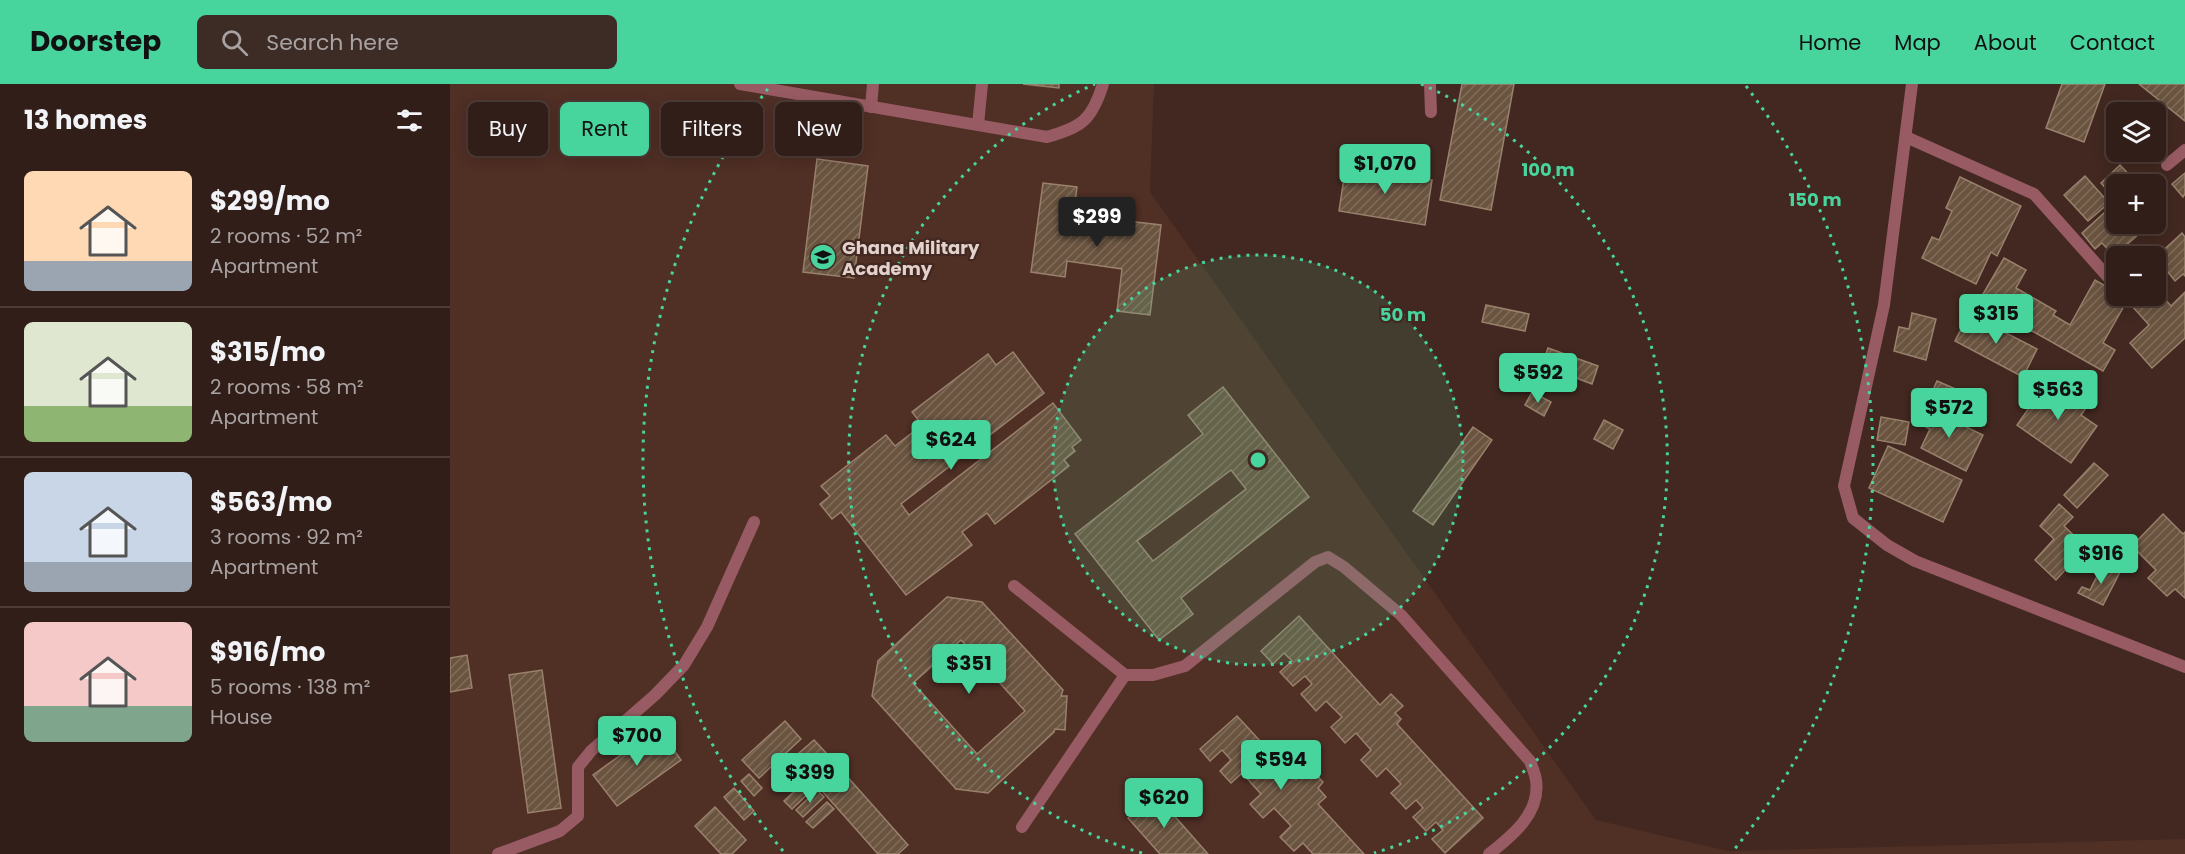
<!DOCTYPE html>
<meta charset="utf-8">
<style>
:root{--surface:#321e18;--page:#3d2b25;--text:#f1f3f6;--muted:#a8a2a2;--line:#4d3c37;--accent:#48d49d}
body{margin:0;font-family:Poppins,sans-serif;background:var(--page);color:var(--text);height:100vh;display:flex;flex-direction:column;font-size:22px;white-space:nowrap}
*{box-sizing:border-box;margin:0}
p{font-size:20px;color:var(--muted)}
.icon{flex:none;width:33px;height:33px;fill:none;stroke:currentColor;stroke-width:2;stroke-linecap:round;stroke-linejoin:round}
.map{position:relative;flex:1;overflow:hidden}
.side{display:flex;flex-direction:column;background:var(--surface);width:450px}
.side>*{flex:none}
.hud{position:absolute;left:18px;top:18px;width:570px;height:54px;display:flex;gap:12px}
.buttons{position:absolute;left:1656px;top:18px;display:grid;gap:12px}
.buttons a{display:grid;place-items:center;width:60px;height:60px;border-radius:9px;background:var(--surface);box-shadow:0 3px 15px #0003,0 0 0 2px var(--line);font-size:30px}
.price{position:absolute;translate:-50% -51px;padding:0 14px;border-radius:6px;background:var(--accent);color:#111;font-size:20px;line-height:39px;filter:drop-shadow(0 2px 3px #0008)}
.price::after{content:'';position:absolute;left:50%;top:36px;width:18px;height:14px;margin-left:-9px;background:inherit;clip-path:polygon(0 0,100% 0,50% 100%)}
.price.on{background:#222;color:#fff}
ul{padding:0;list-style:none}
li{display:flex;align-items:center;gap:18px;height:150px;padding:0 24px}
li+li{border-top:2px solid var(--line)}
li span{display:grid;place-items:center;flex:none;width:168px;height:120px;border-radius:9px;color:#555}
li>.icon{margin-inline-start:auto}
span .icon{width:72px;height:72px;fill:#fffc;stroke-width:1}
li b{font-size:26px}
h2{display:flex;justify-content:space-between;align-items:center;height:72px;padding:0 24px;font-size:26px}
.pill{padding:0 21px;border-radius:9px;background:var(--surface);box-shadow:0 3px 15px #0003,0 0 0 2px var(--line);font-size:21px;line-height:54px}
.pill.on{background:var(--accent);color:#111}
header{display:flex;align-items:center;gap:36px;box-sizing:border-box;height:84px;padding:0 30px;background:var(--accent);color:#111}
header strong{font-size:28px}
nav{display:flex;gap:33px;margin-inline-start:auto;font-size:21px}
.search{width:420px;height:54px;background:var(--page);display:flex;align-items:center;gap:15px;box-sizing:border-box;padding:0 21px;border-radius:9px;color:var(--muted);font-size:22px}
main{display:flex;flex:1;min-height:0}
.map>svg:first-child{display:block}
</style>
<header>
<strong>Doorstep</strong>
<div class="search"><svg class="icon" aria-label="search" viewBox="0 0 24 24"><circle cx="10" cy="10" r="6"/><path d="M15 15l6 6"/></svg>Search here</div>
<nav><a>Home</a><a>Map</a><a>About</a><a>Contact</a></nav>
</header>
<main>
<section class="side">
<h2>13 homes<svg class="icon" aria-label="filters" viewBox="0 0 24 24"><path d="M4 7h16M4 17h16"/><circle cx="9" cy="7" r="2"/><circle cx="15" cy="17" r="2"/></svg></h2>
<ul>
<li><span style="background:linear-gradient(#ffd9b3 75%,#9aa5b1 0)"><svg class="icon" aria-label="home" viewBox="0 0 24 24"><path d="M3 11l9-7 9 7M6 9v11h12V9"/></svg></span><div><b>$299/mo</b><p>2 rooms · 52 m²</p><p>Apartment</p></div></li>
<li><span style="background:linear-gradient(#dfe7d0 70%,#8fb573 0)"><svg class="icon" aria-label="home" viewBox="0 0 24 24"><path d="M3 11l9-7 9 7M6 9v11h12V9"/></svg></span><div><b>$315/mo</b><p>2 rooms · 58 m²</p><p>Apartment</p></div></li>
<li><span style="background:linear-gradient(#c9d6e8 75%,#9aa5b1 0)"><svg class="icon" aria-label="home" viewBox="0 0 24 24"><path d="M3 11l9-7 9 7M6 9v11h12V9"/></svg></span><div><b>$563/mo</b><p>3 rooms · 92 m²</p><p>Apartment</p></div></li>
<li><span style="background:linear-gradient(#f6c9c9 70%,#7fa58c 0)"><svg class="icon" aria-label="home" viewBox="0 0 24 24"><path d="M3 11l9-7 9 7M6 9v11h12V9"/></svg></span><div><b>$916/mo</b><p>5 rooms · 138 m²</p><p>House</p></div></li>
</ul>
</section>
<div class="map">
<svg width="1735" height="770" viewBox="0 0 1735 770">
<defs>
<pattern id="building-hatch" width="6" height="6" patternUnits="userSpaceOnUse" patternTransform="scale(1.5)"><rect width="6" height="6" fill="#6a5440"/><path d="M-1 1l2-2M0 6l6-6M5 7l2-2" fill="none" stroke="#7f6c5a"/></pattern>
</defs>
<rect width="100%" height="100%" fill="#422820"/>
<path fill="#502f25" d="M 0,0 L 704,0 L 700,108 L 1146,736 L 1278,767 L 1735,755 L 1735,770 L 0,770 Z"/>
<g fill="url(#building-hatch)" stroke="#99816c" stroke-width="1.5" fill-rule="evenodd">
<path d="M 573,0 L 609,0 L 609,4 Z"/>
<path d="M 1012,0 L 1064,0 L 1041,126 L 990,116 Z"/>
<path d="M 1612,0 L 1655,0 L 1634,58 L 1596,44 Z"/>
<path d="M 1689,0 L 1735,0 L 1735,37 Z"/>
<path d="M 367,75 L 418,82 L 404,194 L 353,188 Z"/>
<path d="M 896,81 L 982,96 L 975,141 L 889,127 Z"/>
<path d="M 1670,81 L 1688,100 L 1666,100 L 1666,116 L 1651,99 Z"/>
<path d="M 1735,89 L 1735,110 L 1733,113 L 1722,100 Z"/>
<path d="M 1635,92 L 1659,119 L 1638,137 L 1614,111 Z"/>
<path d="M 1510,93 L 1571,122 L 1547,172 L 1541,168 L 1526,200 L 1472,174 L 1482,153 L 1489,156 L 1502,127 L 1496,124 Z"/>
<path d="M 593,99 L 627,103 L 622,143 L 651,146 L 653,134 L 711,141 L 700,231 L 667,227 L 672,185 L 617,177 L 615,193 L 581,188 Z"/>
<path d="M 1664,120 L 1666,123 L 1666,140 L 1681,140 L 1690,149 L 1664,172 L 1652,159 L 1645,165 L 1632,149 Z"/>
<path d="M 1732,149 L 1735,153 L 1735,192 L 1733,190 L 1725,197 L 1706,173 Z"/>
<path d="M 1554,174 L 1576,186 L 1566,204 L 1606,227 L 1603,231 L 1620,241 L 1645,196 L 1666,208 L 1666,212 L 1673,212 L 1678,215 L 1653,259 L 1665,266 L 1653,287 L 1529,217 Z"/>
<path d="M 1706,205 L 1721,222 L 1735,208 L 1735,254 L 1702,284 L 1680,259 L 1699,241 L 1682,222 L 1693,212 L 1706,212 Z"/>
<path d="M 1036,221 L 1079,230 L 1075,247 L 1032,238 Z"/>
<path d="M 1462,229 L 1486,235 L 1476,276 L 1444,267 L 1449,243 L 1459,245 Z"/>
<path d="M 1519,230 L 1587,265 L 1573,293 L 1505,257 Z"/>
<path d="M 1098,264 L 1148,282 L 1142,300 L 1092,281 Z"/>
<path d="M 563,268 L 594,309 L 451,420 L 459,431 L 603,319 L 631,356 L 622,363 L 625,367 L 614,376 L 619,382 L 545,440 L 537,429 L 512,448 L 522,461 L 456,511 L 391,428 L 382,435 L 370,420 L 380,412 L 371,402 L 436,351 L 445,362 L 472,341 L 462,328 L 538,270 L 546,281 Z"/>
<path d="M 1600,294 L 1638,321 L 1631,331 L 1647,342 L 1621,379 L 1567,341 Z"/>
<path d="M 1487,297 L 1524,313 L 1516,331 L 1479,315 Z"/>
<path d="M 773,303 L 859,413 L 731,514 L 743,530 L 709,556 L 625,450 L 753,350 L 738,331 ZM 781,386 L 796,405 L 703,477 L 687,457 Z"/>
<path d="M 1082,308 L 1101,318 L 1094,332 L 1075,321 Z"/>
<path d="M 1473,322 L 1533,351 L 1516,387 L 1471,364 L 1480,345 L 1466,338 Z"/>
<path d="M 1431,333 L 1459,338 L 1455,361 L 1427,356 Z"/>
<path d="M 1154,336 L 1173,346 L 1163,365 L 1144,355 Z"/>
<path d="M 1023,343 L 1042,356 L 983,441 L 963,427 Z"/>
<path d="M 1438,362 L 1512,396 L 1493,438 L 1419,404 Z"/>
<path d="M 1644,379 L 1658,391 L 1627,424 L 1614,411 Z"/>
<path d="M 1609,420 L 1623,433 L 1614,442 L 1636,463 L 1606,496 L 1585,476 L 1604,455 L 1590,442 Z"/>
<path d="M 1713,430 L 1733,450 L 1735,448 L 1735,514 L 1725,505 L 1717,512 L 1698,494 L 1706,486 L 1682,462 Z"/>
<path d="M 1653,480 L 1670,488 L 1653,521 L 1628,509 L 1632,503 L 1640,506 Z"/>
<path d="M 497,513 L 532,518 L 613,606 L 611,612 L 617,612 L 615,646 L 605,645 L 604,648 L 538,709 L 506,705 L 422,612 L 428,577 ZM 511,556 L 575,627 L 527,670 L 463,599 Z"/>
<path d="M 849,532 L 930,621 L 941,610 L 953,622 L 945,629 L 951,635 L 947,640 L 1033,734 L 995,769 L 982,755 L 993,746 L 986,738 L 976,747 L 963,733 L 973,724 L 966,716 L 956,725 L 941,709 L 951,700 L 936,684 L 927,693 L 911,676 L 921,666 L 906,649 L 895,659 L 881,643 L 892,633 L 876,617 L 866,627 L 851,610 L 862,600 L 855,592 L 843,602 L 830,588 L 842,577 L 834,569 L 823,580 L 811,567 Z"/>
<path d="M 17,571 L 22,604 L 0,608 L 0,574 Z"/>
<path d="M 92,586 L 111,724 L 78,729 L 59,591 Z"/>
<path d="M 787,632 L 846,696 L 859,683 L 873,698 L 868,704 L 876,713 L 868,720 L 914,770 L 863,770 L 853,759 L 844,767 L 830,753 L 841,742 L 824,724 L 813,734 L 800,720 L 811,710 L 792,689 L 781,699 L 770,687 L 781,676 L 772,666 L 760,677 L 750,665 Z"/>
<path d="M 335,637 L 351,655 L 309,694 L 292,676 Z"/>
<path d="M 208,644 L 231,676 L 167,722 L 143,691 Z"/>
<path d="M 364,656 L 378,671 L 363,684 L 349,669 Z"/>
<path d="M 378,671 L 458,761 L 448,770 L 428,770 L 357,690 Z"/>
<path d="M 299,690 L 312,704 L 304,712 L 291,697 Z"/>
<path d="M 355,697 L 363,705 L 342,725 L 334,717 Z"/>
<path d="M 284,704 L 304,727 L 294,736 L 274,713 Z"/>
<path d="M 367,706 L 374,713 L 353,733 L 346,726 Z"/>
<path d="M 705,710 L 758,770 L 710,770 L 678,734 Z"/>
<path d="M 377,718 L 384,725 L 363,744 L 356,738 Z"/>
<path d="M 265,723 L 296,756 L 282,770 L 271,770 L 245,742 Z"/>
</g>
<g fill="none" stroke-linecap="round" stroke-linejoin="round">
<g stroke="#985b63" stroke-width="12">
<path d="M 980,0 L 981,28"/>
<path d="M 564,502 L 675,591 L 703,591 L 735,582 L 865,478 L 878,473 L 894,483 L 951,531 L 1080,677 C 1082,683 1085,689 1086,696 C 1091,729 1062,752 1039,770"/>
<path d="M 572,743 L 675,591"/>
<path d="M 48,770 L 110,747 L 128,732 L 128,683 L 141,667 L 205,611 L 234,581 L 257,543 L 304,438"/>
</g>
<g stroke="#985b63" stroke-width="12">
<path d="M 290,0 L 597,53 C 632,43 642,36 653,0"/>
<path d="M 1462,0 L 1434,221 L 1394,402 L 1403,434 L 1437,461 L 1465,477 L 1735,583"/>
<path d="M 421,23 L 423,0"/>
<path d="M 528,41 L 532,0"/>
<path d="M 1456,53 L 1584,110 L 1666,202"/>
<path d="M 1717,81 L 1735,66"/>
</g>
</g>
<circle cx="808" cy="376" r="205" fill="#48d49d" fill-opacity=".12"/>
<g fill="none" stroke="#48d49d" stroke-width="3" stroke-dasharray="3 6">
<circle cx="808" cy="376" r="205"/>
<path d="M692 769A410 410 0 0 1 645 0M971 0A410 410 0 0 1 924 769"/>
<path d="M333 767A615 615 0 0 1 320 2M1296 2A615 615 0 0 1 1283 767"/>
</g>
<defs>
<symbol id="school-disc" viewBox="-11 -11 22 22"><circle r="9.5" fill="#48d49d" stroke="#422820"/><path d="M0-5L7-2L0 1L-7-2ZM-4 1L0 2.5L4 1V4Q0 6-4 4Z" fill="#111"/></symbol>
</defs>
<g fill-rule="evenodd">
<use href="#school-disc" x="358" y="158" width="30" height="30"/>
</g>
<g text-anchor="middle" dominant-baseline="central" stroke-width="4.5" stroke-linejoin="round" paint-order="stroke">
<g font-size="18" font-weight="bold" fill="#e2d1cc" stroke="#422820" text-anchor="start">
<text x="392" y="163">Ghana Military<tspan x="392" dy="21">Academy</tspan></text>
</g>
</g>
<circle cx="808" cy="376" r="9" fill="#48d49d" stroke="#422820" stroke-width="3"/>
<g font-size="18" text-anchor="middle" font-weight="bold" fill="#48d49d" stroke="#422820" stroke-width="4.5" stroke-linejoin="round" paint-order="stroke">
<text x="1098" y="92">100 m</text>
<text x="1365" y="122">150 m</text>
<text x="953" y="237">50 m</text>
</g>
</svg>
<div class="buttons">
<a><svg class="icon" aria-label="layers" viewBox="0 0 24 24"><path d="M12 4l9 5-9 5-9-5zM3 14l9 5 9-5"/></svg></a>
<a>+</a>
<a>−</a>
</div>
<b class="price" style="left:935px;top:111px">$1,070</b>
<b class="price on" style="left:647px;top:164px">$299</b>
<b class="price" style="left:1546px;top:261px">$315</b>
<b class="price" style="left:1088px;top:320px">$592</b>
<b class="price" style="left:1608px;top:337px">$563</b>
<b class="price" style="left:1499px;top:355px">$572</b>
<b class="price" style="left:501px;top:387px">$624</b>
<b class="price" style="left:1651px;top:501px">$916</b>
<b class="price" style="left:519px;top:611px">$351</b>
<b class="price" style="left:187px;top:683px">$700</b>
<b class="price" style="left:831px;top:707px">$594</b>
<b class="price" style="left:360px;top:720px">$399</b>
<b class="price" style="left:714px;top:745px">$620</b>
<div class="hud">
<a class="pill">Buy</a>
<a class="pill on">Rent</a>
<a class="pill">Filters</a>
<a class="pill">New</a>
</div>
</div>
</main>
